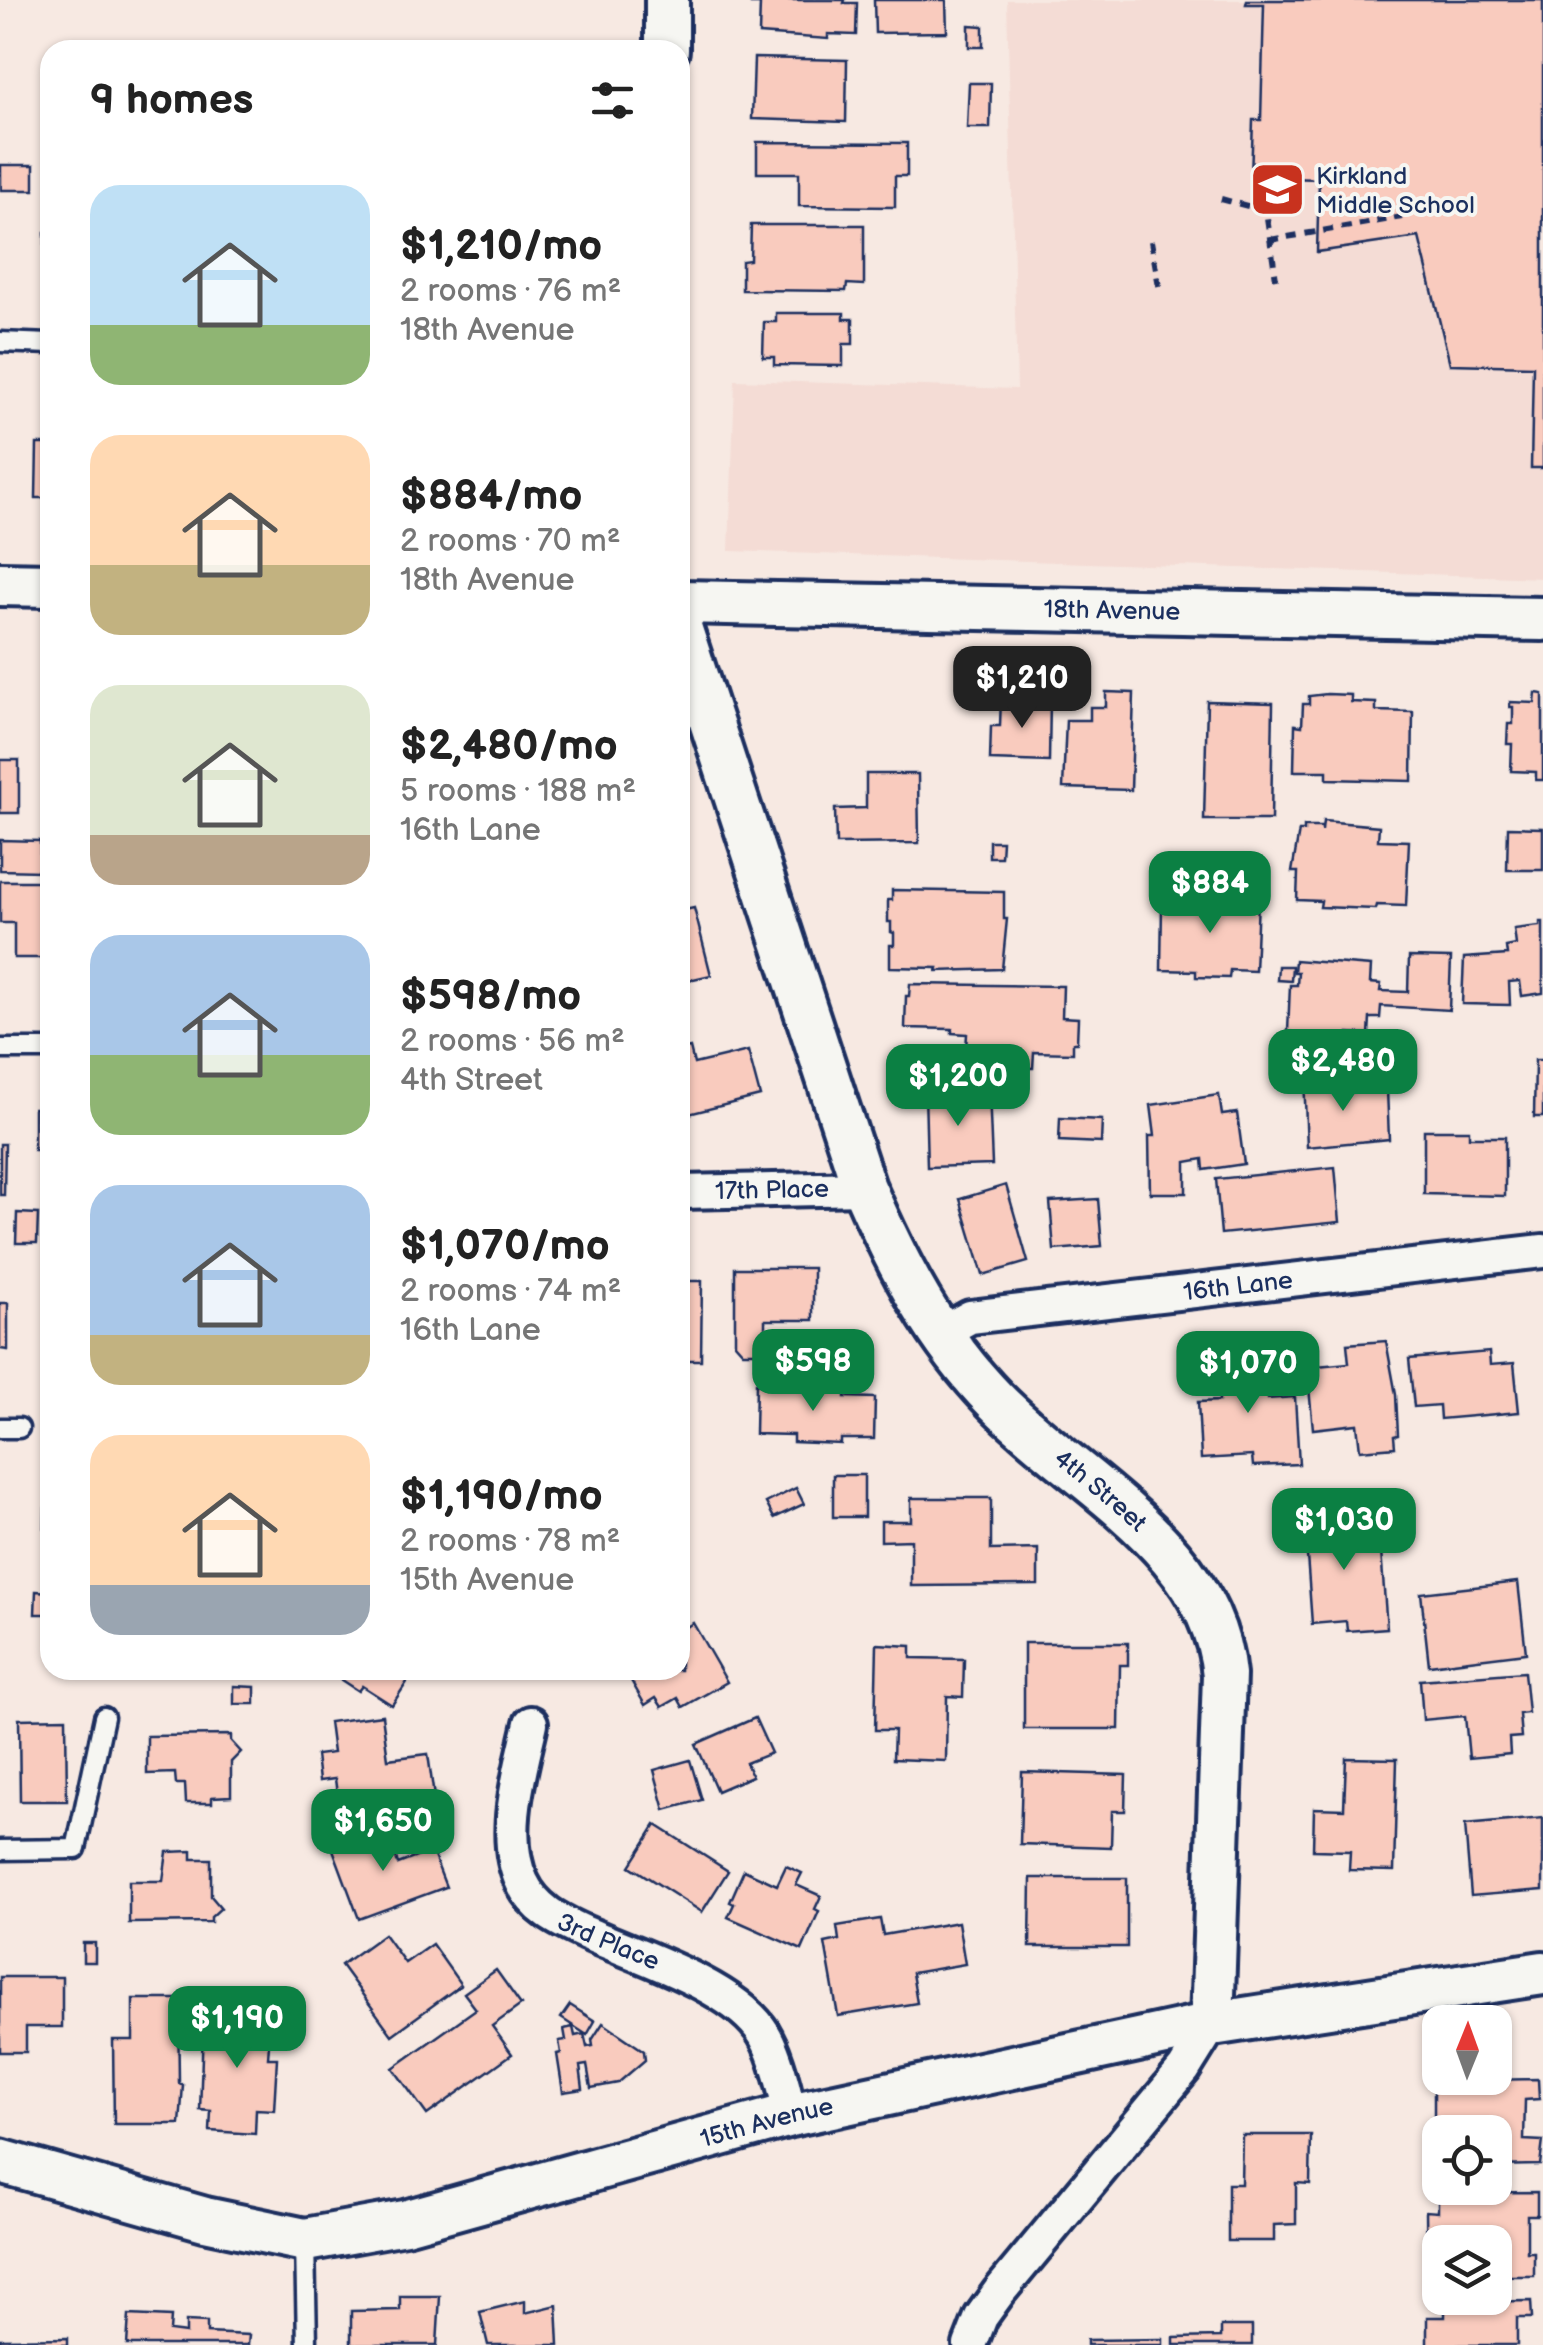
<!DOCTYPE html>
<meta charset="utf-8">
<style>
:root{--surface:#fff;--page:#f6f6f6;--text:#222;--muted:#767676;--accent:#0b8043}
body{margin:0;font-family:"Balsamiq Sans",sans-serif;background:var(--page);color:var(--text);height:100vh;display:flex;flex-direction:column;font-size:38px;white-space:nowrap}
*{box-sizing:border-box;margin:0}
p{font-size:32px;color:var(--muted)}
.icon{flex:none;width:55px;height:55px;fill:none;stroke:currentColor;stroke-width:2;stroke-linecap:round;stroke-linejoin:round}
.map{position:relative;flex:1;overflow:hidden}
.drawer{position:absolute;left:40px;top:40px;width:650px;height:1640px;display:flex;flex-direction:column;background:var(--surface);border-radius:30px;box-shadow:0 2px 8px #0004}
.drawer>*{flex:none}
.needle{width:65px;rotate:1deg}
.fabs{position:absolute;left:1422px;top:2005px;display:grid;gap:20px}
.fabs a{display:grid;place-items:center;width:90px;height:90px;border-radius:20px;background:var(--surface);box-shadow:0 2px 8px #0004;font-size:50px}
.price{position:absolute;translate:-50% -85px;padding:0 22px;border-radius:20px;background:var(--accent);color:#fff;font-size:32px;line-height:65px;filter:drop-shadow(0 2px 5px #0008)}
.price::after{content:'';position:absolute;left:50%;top:60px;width:30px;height:22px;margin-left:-15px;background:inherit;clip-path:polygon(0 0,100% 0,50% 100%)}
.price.active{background:#222;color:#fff}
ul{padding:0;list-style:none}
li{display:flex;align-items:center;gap:30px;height:250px;padding:0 50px}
li span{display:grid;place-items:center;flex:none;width:280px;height:200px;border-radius:30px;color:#555}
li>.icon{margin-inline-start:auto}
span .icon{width:120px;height:120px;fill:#fffc;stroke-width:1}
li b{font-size:42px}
h2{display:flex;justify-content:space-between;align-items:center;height:120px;padding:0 50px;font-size:42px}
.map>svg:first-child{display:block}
</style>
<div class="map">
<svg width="1543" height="2345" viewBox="0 0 1543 2345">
<rect width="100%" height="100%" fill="#f7e9e2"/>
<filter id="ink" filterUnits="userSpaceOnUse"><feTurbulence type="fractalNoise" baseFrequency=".01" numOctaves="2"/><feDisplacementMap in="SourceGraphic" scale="20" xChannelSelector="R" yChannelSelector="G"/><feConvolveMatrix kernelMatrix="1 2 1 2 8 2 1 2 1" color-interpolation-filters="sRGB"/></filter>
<g filter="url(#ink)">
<path fill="#f4dcd5" d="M 1007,0 L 1543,0 L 1543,578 L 729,551 L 735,380 L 1017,389 Z"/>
<g fill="#f9cbbe" stroke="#1b2f5e" stroke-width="2.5">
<path d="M 751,0 L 845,0 L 844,3 L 857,3 L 856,35 L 828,34 L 828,39 L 759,34 L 760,4 L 751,4 Z"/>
<path d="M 874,0 L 946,0 L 947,32 L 875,33 Z"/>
<path d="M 1247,0 L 1543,0 L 1543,468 L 1531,468 L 1533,366 L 1450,364 L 1419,237 L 1317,252 L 1319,179 L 1251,177 L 1253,120 L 1261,120 L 1264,4 L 1246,4 Z"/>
<path d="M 969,25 L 983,26 L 983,47 L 969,47 Z"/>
<path d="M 754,58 L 847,60 L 846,122 L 752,119 Z"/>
<path d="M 969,83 L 991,83 L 990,128 L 967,128 Z"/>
<path d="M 757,142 L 907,143 L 907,176 L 895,176 L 895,207 L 799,206 L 799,173 L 757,173 Z"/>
<rect x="1" y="165" width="33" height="25"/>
<path d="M 751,225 L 864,225 L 864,285 L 847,284 L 846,291 L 742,290 L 742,261 L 750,260 Z"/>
<path d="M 45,232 L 50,232 L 50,255 L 45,254 Z"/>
<path d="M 45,262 L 50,262 L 50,319 L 49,302 L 44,302 Z"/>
<path d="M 776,313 L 844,313 L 844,319 L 853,319 L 853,344 L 843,344 L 843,366 L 774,365 L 774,357 L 763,357 L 764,322 L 776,322 Z"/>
<path d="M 37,444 L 50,444 L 50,498 L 36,498 Z"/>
<path d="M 1106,692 L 1134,693 L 1131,790 L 1063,788 L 1066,720 L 1090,720 L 1090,707 L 1106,707 Z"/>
<path d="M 1536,693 L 1543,694 L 1543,780 L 1536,780 L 1536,772 L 1511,771 L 1512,744 L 1507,744 L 1508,724 L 1513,724 L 1513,707 L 1510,707 L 1510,702 L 1535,703 Z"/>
<path d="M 1327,694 L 1351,695 L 1351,702 L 1376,703 L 1376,711 L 1413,712 L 1412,781 L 1327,779 L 1327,771 L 1294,771 L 1295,725 L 1302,726 L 1303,704 L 1309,704 L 1309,696 Z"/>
<path d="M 1001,698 L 1050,699 L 1049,762 L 990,760 L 991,726 L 1000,726 Z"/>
<path d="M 1207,701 L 1273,703 L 1271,820 L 1204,820 Z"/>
<rect x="0" y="760" width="19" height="53"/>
<path d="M 866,774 L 918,774 L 919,843 L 836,844 L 835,809 L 866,808 Z"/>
<path d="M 1323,821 L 1379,826 L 1378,840 L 1409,841 L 1406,906 L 1377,905 L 1376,909 L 1320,907 L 1321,901 L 1297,900 L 1298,872 L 1292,872 L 1299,831 L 1304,831 L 1304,827 L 1322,827 L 1322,831 Z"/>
<path d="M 1508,827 L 1543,828 L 1543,870 L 1507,870 Z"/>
<path d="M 0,840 L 40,841 L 40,871 L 0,870 Z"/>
<path d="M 989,841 L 1002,841 L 1001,857 L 989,857 Z"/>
<path d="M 0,881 L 50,881 L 50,958 L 14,958 L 14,923 L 0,923 Z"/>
<path d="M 892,890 L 1004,892 L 1004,919 L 1007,919 L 1002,969 L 937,971 L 938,968 L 890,967 L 890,945 L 894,945 L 894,933 L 891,932 L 891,922 L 888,922 L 888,900 L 892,900 Z"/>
<path d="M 1214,892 L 1239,893 L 1239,900 L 1258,900 L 1255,971 L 1230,970 L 1229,978 L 1196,977 L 1196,971 L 1161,970 L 1162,903 L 1195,904 L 1195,899 L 1213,899 Z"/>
<path d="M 694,908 L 711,975 L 680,982 L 680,911 Z"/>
<path d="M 1540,922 L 1543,922 L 1543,993 L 1522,996 L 1520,981 L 1509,982 L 1510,1005 L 1462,1004 L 1464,958 L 1507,955 L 1506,947 L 1516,945 L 1514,929 L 1540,926 Z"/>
<path d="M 1409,957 L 1451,958 L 1449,1010 L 1381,1006 L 1380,1018 L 1370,1018 L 1369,1034 L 1349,1033 L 1349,1040 L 1292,1038 L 1292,1032 L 1288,1032 L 1290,985 L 1297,985 L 1298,972 L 1294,972 L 1295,960 L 1371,966 L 1370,983 L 1381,984 L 1380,991 L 1408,992 Z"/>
<path d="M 1278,966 L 1292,966 L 1291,981 L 1277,980 Z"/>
<path d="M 910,984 L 1063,986 L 1062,1017 L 1078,1018 L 1077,1043 L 1073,1043 L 1073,1053 L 1034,1052 L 1033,1068 L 975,1067 L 976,1050 L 966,1049 L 967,1034 L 952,1033 L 952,1029 L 905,1028 L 906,996 L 909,996 Z"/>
<path d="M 690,1048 L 694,1064 L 748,1051 L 760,1096 L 681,1116 L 680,1050 Z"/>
<path d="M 1535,1060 L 1543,1060 L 1543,1117 L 1534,1117 Z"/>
<path d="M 1336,1075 L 1337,1093 L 1387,1090 L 1389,1139 L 1307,1147 L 1304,1077 Z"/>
<path d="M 989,1090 L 992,1165 L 927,1167 L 925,1092 Z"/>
<path d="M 1219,1095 L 1222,1115 L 1237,1113 L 1244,1164 L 1204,1170 L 1203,1159 L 1186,1162 L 1186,1193 L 1150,1193 L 1149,1136 L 1155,1136 L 1151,1105 Z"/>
<rect x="34" y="1108" width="16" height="42"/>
<path d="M 1060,1118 L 1102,1120 L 1101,1143 L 1059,1141 Z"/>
<path d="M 1424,1130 L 1469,1130 L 1469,1137 L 1505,1137 L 1505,1196 L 1424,1194 Z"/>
<path d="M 0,1144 L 5,1144 L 4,1195 L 0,1195 Z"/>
<path d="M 1335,1167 L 1340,1222 L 1221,1234 L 1216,1179 Z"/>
<path d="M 1006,1185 L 1028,1262 L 983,1275 L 960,1199 Z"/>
<path d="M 1098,1199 L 1102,1246 L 1054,1250 L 1050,1202 Z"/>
<path d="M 17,1213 L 38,1214 L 37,1243 L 16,1243 Z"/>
<path d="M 735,1268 L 813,1268 L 813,1320 L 765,1320 L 765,1343 L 756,1352 L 743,1352 L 735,1343 Z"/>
<path d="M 680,1281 L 702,1281 L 701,1360 L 680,1360 Z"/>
<path d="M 0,1303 L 8,1303 L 8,1350 L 0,1349 Z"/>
<path d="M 1386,1341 L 1396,1395 L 1398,1435 L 1394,1436 L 1395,1447 L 1360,1450 L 1357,1424 L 1313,1429 L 1307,1367 L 1349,1363 L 1347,1344 Z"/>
<path d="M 1265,1352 L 1268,1399 L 1295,1397 L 1299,1464 L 1253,1466 L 1252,1456 L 1201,1459 L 1198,1402 L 1219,1401 L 1216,1355 Z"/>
<path d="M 1489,1352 L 1490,1365 L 1514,1363 L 1519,1412 L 1440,1419 L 1439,1405 L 1414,1407 L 1409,1359 Z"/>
<path d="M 756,1383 L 801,1385 L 801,1390 L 845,1391 L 845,1397 L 875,1398 L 874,1439 L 841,1439 L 841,1444 L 793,1442 L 793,1435 L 755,1434 Z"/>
<rect x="833" y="1475" width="31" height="42"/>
<path d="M 796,1488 L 804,1504 L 774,1518 L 766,1503 Z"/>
<path d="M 50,1498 L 50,1560 L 44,1560 L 45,1508 L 50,1508 Z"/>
<path d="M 911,1498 L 991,1498 L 991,1550 L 1038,1549 L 1038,1585 L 911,1586 L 911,1540 L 881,1541 L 881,1521 L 911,1521 Z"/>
<path d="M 1359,1511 L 1361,1541 L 1380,1539 L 1387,1628 L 1347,1631 L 1346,1621 L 1312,1624 L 1304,1515 Z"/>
<path d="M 1518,1582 L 1526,1653 L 1429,1665 L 1421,1593 Z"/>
<path d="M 36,1591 L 50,1592 L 50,1614 L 35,1614 Z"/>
<path d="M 693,1623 L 727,1682 L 683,1707 L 678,1698 L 662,1707 L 656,1698 L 645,1705 L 625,1670 L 680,1670 L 680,1631 Z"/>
<path d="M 1024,1643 L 1128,1643 L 1128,1665 L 1120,1665 L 1119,1729 L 1024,1729 Z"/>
<path d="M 877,1644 L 911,1646 L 911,1658 L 964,1659 L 963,1697 L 947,1696 L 946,1761 L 893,1759 L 894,1730 L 875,1730 Z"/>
<path d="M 339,1670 L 415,1670 L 392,1705 L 362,1686 L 358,1691 L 335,1676 Z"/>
<path d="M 1524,1672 L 1528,1713 L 1519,1714 L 1521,1737 L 1509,1738 L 1510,1754 L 1469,1758 L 1465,1716 L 1423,1720 L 1420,1680 Z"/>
<path d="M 234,1686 L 255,1687 L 255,1704 L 234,1704 Z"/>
<path d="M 382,1715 L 388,1759 L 428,1754 L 435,1804 L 340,1817 L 335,1779 L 319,1781 L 316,1755 L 333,1753 L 329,1722 Z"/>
<path d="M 66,1718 L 67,1801 L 20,1801 L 19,1719 Z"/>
<path d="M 755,1718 L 771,1753 L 746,1763 L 752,1776 L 717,1791 L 696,1744 Z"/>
<path d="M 231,1735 L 231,1741 L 241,1752 L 231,1762 L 231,1796 L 212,1797 L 212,1803 L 186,1803 L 185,1784 L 176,1784 L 175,1773 L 147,1774 L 147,1736 Z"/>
<path d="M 1346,1758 L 1397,1759 L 1394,1871 L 1349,1870 L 1350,1851 L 1313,1850 L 1314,1808 L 1344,1809 Z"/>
<path d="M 690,1760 L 702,1800 L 665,1810 L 654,1770 Z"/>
<path d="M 1022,1772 L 1126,1775 L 1125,1811 L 1112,1811 L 1111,1847 L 1020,1844 Z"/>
<path d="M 1543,1818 L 1543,1890 L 1471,1896 L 1465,1825 Z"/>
<path d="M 656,1825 L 728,1871 L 702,1912 L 630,1866 Z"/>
<path d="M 379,1827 L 387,1849 L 393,1847 L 398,1864 L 432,1851 L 446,1887 L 359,1919 L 331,1844 Z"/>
<path d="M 192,1851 L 192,1859 L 211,1859 L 211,1896 L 221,1908 L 211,1917 L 211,1922 L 129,1923 L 129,1881 L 163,1881 L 167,1852 Z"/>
<path d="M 786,1866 L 802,1873 L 796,1885 L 821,1896 L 815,1909 L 819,1911 L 802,1950 L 728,1917 L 734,1904 L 730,1902 L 744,1870 L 777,1885 Z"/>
<path d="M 1031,1878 L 1127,1878 L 1127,1947 L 1030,1947 Z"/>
<path d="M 880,1919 L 883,1935 L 958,1922 L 965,1964 L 912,1973 L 917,2003 L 838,2016 L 825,1943 L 839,1940 L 837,1926 Z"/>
<path d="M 384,1934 L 405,1963 L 432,1944 L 461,1985 L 392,2035 L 341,1965 Z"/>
<rect x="83" y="1943" width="12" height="19"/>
<path d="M 496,1970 L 521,2005 L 492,2026 L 512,2054 L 427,2115 L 393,2068 L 476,2009 L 464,1993 Z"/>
<path d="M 0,1977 L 62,1977 L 62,2027 L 26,2027 L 26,2052 L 0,2052 Z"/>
<path d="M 133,1999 L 178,1999 L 179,2083 L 183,2085 L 180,2124 L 114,2124 L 113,2040 L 133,2040 Z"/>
<path d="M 570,2005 L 595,2021 L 587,2035 L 561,2018 Z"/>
<path d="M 232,2008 L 245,2008 L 244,2013 L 267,2015 L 266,2028 L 270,2029 L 268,2058 L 277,2058 L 274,2110 L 256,2109 L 255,2134 L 210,2131 L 211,2111 L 200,2110 L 203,2030 L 210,2031 L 211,2015 L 231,2016 Z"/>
<path d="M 603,2023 L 644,2051 L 645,2060 L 618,2083 L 591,2088 L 587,2065 L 580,2066 L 583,2089 L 563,2092 L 557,2054 L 561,2053 L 559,2041 L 566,2040 L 564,2029 L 573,2027 L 575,2036 L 584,2034 L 587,2047 L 593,2046 L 592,2040 Z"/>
<path d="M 1538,2079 L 1539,2099 L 1525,2100 L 1524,2140 L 1543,2141 L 1540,2165 L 1495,2166 L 1495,2132 L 1440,2132 L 1440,2149 L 1434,2149 L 1434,2081 Z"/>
<path d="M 1242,2135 L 1311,2135 L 1310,2184 L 1296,2183 L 1296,2224 L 1274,2225 L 1274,2241 L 1228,2241 L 1228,2184 L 1241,2184 Z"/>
<path d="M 1537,2192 L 1537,2215 L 1527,2215 L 1527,2252 L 1534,2252 L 1534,2276 L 1495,2276 L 1495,2242 L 1440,2242 L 1440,2276 L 1427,2276 L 1426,2211 L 1438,2212 L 1438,2193 Z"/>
<path d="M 400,2296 L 440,2296 L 437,2345 L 351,2345 L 351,2311 L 400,2310 Z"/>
<path d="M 525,2301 L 525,2313 L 557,2305 L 559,2345 L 488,2345 L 480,2312 Z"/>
<path d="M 1531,2301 L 1532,2318 L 1517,2318 L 1517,2345 L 1427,2345 L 1427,2317 L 1445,2317 L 1445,2302 Z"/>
<path d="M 129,2315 L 171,2317 L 170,2331 L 186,2333 L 186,2321 L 207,2322 L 207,2333 L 249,2335 L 248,2345 L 127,2345 Z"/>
<path d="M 1221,2326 L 1252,2326 L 1252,2345 L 1174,2345 L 1174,2338 L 1221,2337 Z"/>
<path d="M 68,2338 L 68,2345 L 0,2345 L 0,2339 Z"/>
<path d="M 1163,2339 L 1163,2345 L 1087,2345 L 1087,2340 Z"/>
</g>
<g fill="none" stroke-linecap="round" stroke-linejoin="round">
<defs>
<g id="service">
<path d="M 0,342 L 50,344"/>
<path d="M 0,1049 L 50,1049"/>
<path d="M 0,1428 L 19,1428"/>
<path d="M 0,1850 L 76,1849 L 104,1717"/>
<path d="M 305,2240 L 307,2345"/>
</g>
<g id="minor">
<path id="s1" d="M 680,1192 L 864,1188"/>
<path id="s2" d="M 939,1334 L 970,1317 L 1543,1251"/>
<path id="s3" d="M 531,1723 C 521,1769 500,1836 522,1882 C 535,1910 560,1921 586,1933 C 638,1956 727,1984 760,2028 C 775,2048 785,2091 790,2115"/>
<path d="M 970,2345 L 981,2317 L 999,2292 L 1184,2069 L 1212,2024"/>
</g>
<g id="tertiary">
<path d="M 667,0 L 667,50"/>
<path d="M 0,584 L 50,585"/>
<path id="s4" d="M 680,602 L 1543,619"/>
<path id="s5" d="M 680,627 L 864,1188 C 898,1266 935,1339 996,1401 C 1078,1484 1212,1547 1224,1675 L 1212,2024"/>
<path id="s6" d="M 0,2161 L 205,2219 L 305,2240 L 405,2222 L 790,2115 L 1212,2024 L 1543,1973"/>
</g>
</defs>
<use href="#service" stroke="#1b2f5e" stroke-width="25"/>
<use href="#minor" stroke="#1b2f5e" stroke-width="40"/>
<use href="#tertiary" stroke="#1b2f5e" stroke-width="50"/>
<g stroke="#1b2f5e" stroke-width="6" stroke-dasharray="10 8" stroke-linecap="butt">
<path d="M 1221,199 L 1266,211 L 1276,279"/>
<path d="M 1270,240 L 1402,217"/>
<path d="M 1151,241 L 1159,286"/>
</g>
<use href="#service" stroke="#f6f6f2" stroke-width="18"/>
<use href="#minor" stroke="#f6f6f2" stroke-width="32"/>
<use href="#tertiary" stroke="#f6f6f2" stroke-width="42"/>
</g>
</g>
<defs>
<symbol id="school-square" viewBox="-11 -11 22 22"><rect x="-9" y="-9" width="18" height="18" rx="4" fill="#c8321e" stroke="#f6f6f2"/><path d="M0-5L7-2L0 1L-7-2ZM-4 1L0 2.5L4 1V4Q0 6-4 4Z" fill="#fff"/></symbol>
</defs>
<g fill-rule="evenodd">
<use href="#school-square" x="1246" y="158" width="63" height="63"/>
</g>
<g text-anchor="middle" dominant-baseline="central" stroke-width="8" stroke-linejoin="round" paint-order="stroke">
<g font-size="25" fill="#1b2f5e" stroke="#f6f6f2" text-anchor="start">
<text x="1316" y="176">Kirkland<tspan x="1316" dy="29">Middle School</tspan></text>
</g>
<g font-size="25" fill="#1b2f5e" stroke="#f6f6f2">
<text stroke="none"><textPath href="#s4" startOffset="432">18th Avenue</textPath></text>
<text stroke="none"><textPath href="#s1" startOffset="92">17th Place</textPath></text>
<text stroke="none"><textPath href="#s2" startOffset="305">16th Lane</textPath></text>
<text stroke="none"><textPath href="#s5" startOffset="980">4th Street</textPath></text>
<text stroke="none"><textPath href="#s3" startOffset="270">3rd Place</textPath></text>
<text stroke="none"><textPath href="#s6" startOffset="792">15th Avenue</textPath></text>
</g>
</g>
</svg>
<div class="fabs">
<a><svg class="needle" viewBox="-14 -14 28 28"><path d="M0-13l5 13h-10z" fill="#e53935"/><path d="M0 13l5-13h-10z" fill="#767676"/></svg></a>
<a><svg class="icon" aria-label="locate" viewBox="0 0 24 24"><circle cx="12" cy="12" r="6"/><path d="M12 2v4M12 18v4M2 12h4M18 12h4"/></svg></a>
<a><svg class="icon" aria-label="layers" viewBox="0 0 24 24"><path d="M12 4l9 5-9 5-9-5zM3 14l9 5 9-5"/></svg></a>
</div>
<b class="price active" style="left:1022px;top:731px">$1,210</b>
<b class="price" style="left:1210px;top:936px">$884</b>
<b class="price" style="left:1343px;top:1114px">$2,480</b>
<b class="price" style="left:958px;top:1129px">$1,200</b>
<b class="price" style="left:813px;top:1414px">$598</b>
<b class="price" style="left:1248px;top:1416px">$1,070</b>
<b class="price" style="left:1344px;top:1573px">$1,030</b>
<b class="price" style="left:383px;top:1874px">$1,650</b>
<b class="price" style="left:237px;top:2071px">$1,190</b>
<section class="drawer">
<h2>9 homes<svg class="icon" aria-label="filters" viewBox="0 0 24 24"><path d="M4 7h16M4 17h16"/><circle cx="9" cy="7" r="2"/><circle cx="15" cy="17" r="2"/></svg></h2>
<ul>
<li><span style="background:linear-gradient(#bfe0f5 70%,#8fb573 0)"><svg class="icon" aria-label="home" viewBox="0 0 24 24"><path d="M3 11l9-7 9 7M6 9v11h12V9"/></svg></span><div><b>$1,210/mo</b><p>2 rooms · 76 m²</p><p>18th Avenue</p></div></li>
<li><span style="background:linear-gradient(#ffd9b3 65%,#c2b280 0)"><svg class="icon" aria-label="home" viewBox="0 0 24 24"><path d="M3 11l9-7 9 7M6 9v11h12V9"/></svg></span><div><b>$884/mo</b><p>2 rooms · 70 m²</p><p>18th Avenue</p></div></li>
<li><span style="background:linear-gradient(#dfe7d0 75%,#b9a48a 0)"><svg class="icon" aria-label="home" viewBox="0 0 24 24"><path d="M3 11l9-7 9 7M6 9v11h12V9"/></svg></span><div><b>$2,480/mo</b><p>5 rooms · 188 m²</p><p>16th Lane</p></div></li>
<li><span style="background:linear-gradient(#a9c7e8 60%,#8fb573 0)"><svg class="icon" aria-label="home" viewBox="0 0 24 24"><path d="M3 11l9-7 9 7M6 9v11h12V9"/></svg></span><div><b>$598/mo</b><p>2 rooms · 56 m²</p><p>4th Street</p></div></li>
<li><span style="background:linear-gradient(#a9c7e8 75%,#c2b280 0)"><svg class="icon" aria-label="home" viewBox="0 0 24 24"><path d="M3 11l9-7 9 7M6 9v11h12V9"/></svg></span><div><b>$1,070/mo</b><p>2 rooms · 74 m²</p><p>16th Lane</p></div></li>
<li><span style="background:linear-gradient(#ffd9b3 75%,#9aa5b1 0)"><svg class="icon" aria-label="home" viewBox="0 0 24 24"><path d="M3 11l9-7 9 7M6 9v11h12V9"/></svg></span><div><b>$1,190/mo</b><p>2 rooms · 78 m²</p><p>15th Avenue</p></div></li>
</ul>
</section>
</div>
